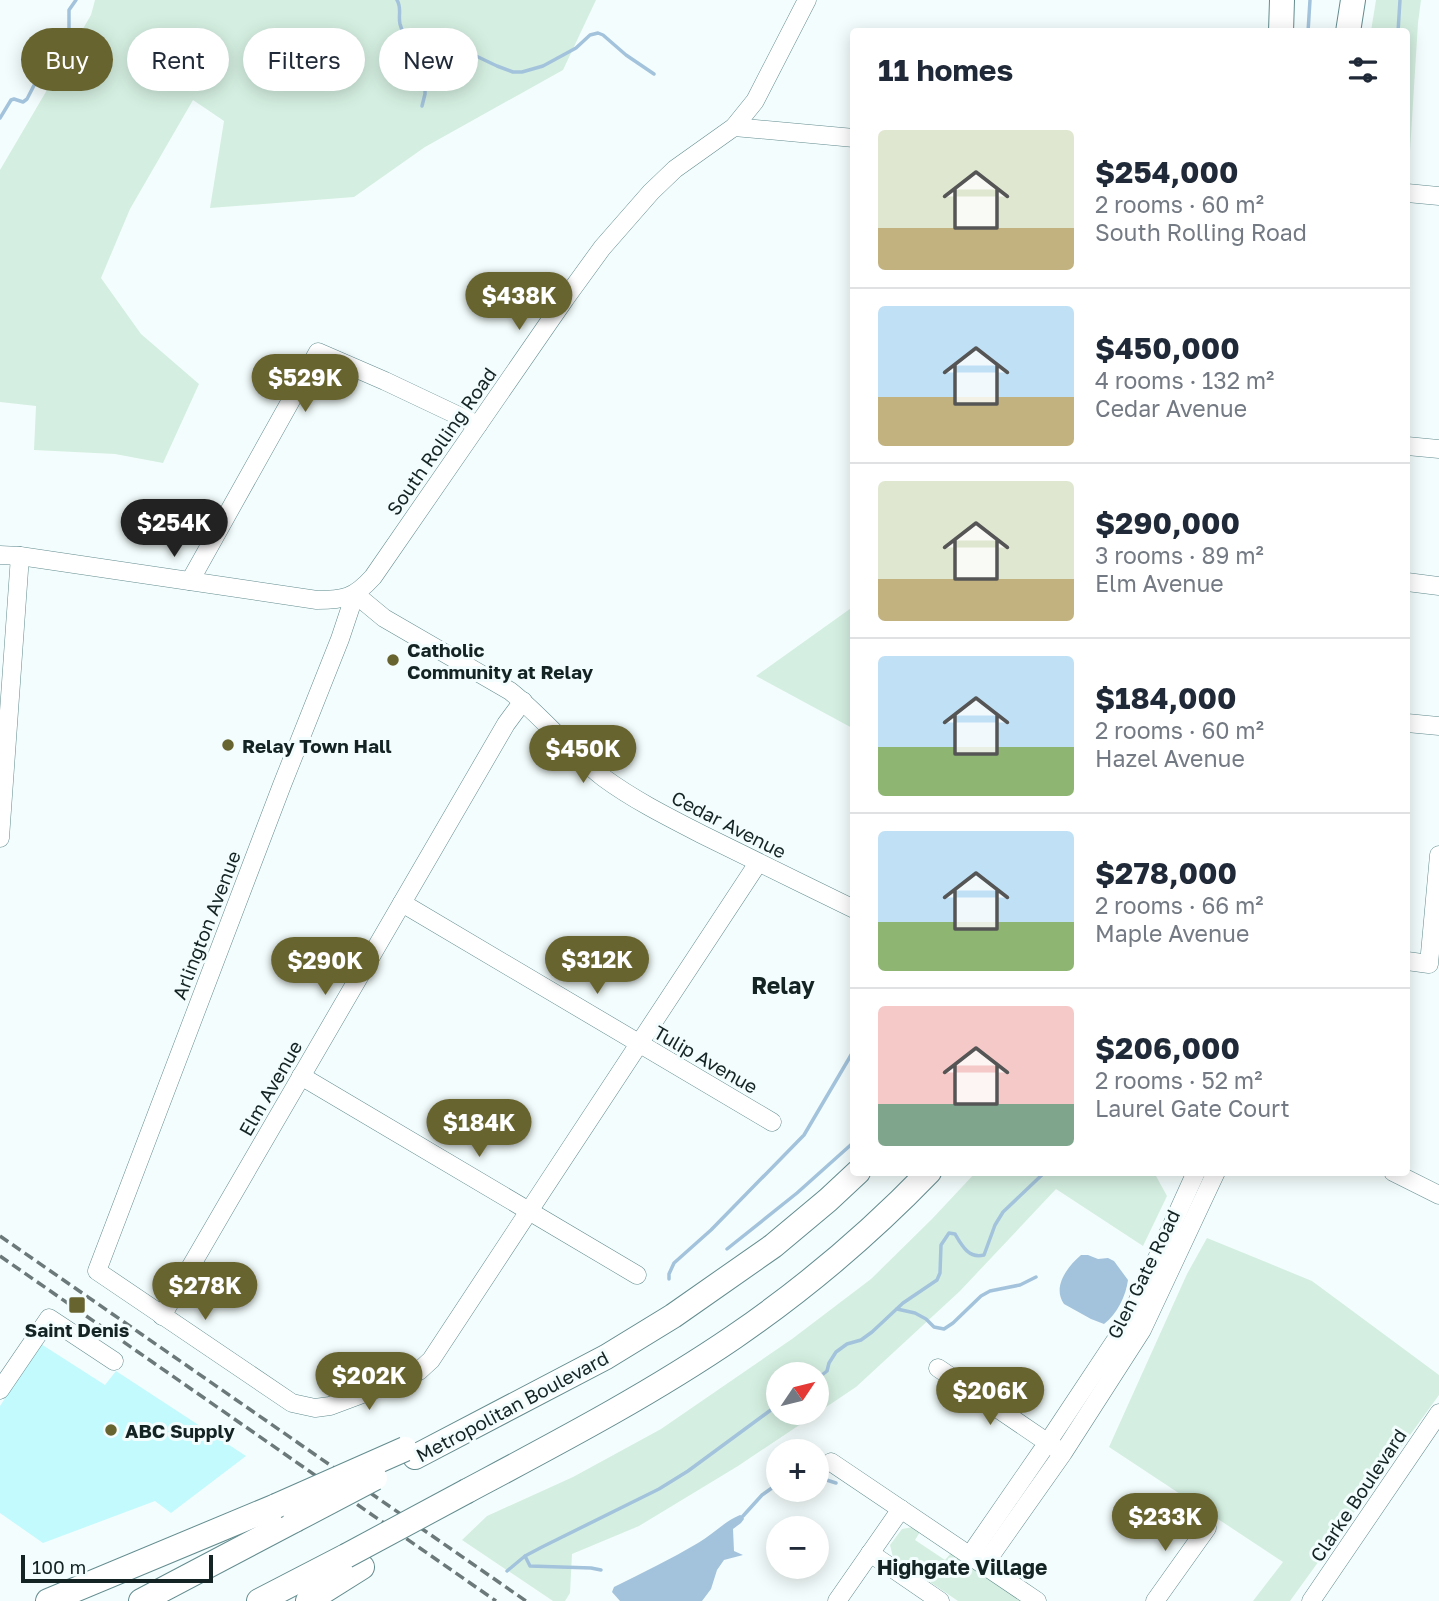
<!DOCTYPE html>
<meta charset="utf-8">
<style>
:root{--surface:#fff;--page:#f2f2f3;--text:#1f2937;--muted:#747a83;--line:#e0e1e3;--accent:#676430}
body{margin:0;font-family:"Golos Text",sans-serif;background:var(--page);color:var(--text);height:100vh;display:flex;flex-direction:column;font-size:26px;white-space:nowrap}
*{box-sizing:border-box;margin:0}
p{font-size:23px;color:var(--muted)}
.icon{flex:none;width:38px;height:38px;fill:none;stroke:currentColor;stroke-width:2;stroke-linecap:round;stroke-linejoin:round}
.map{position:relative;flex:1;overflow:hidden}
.panel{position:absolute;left:850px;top:28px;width:560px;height:1148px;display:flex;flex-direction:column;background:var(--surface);border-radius:7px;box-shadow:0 4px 18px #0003}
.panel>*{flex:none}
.banner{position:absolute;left:21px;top:28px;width:665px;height:63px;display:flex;gap:14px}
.needle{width:46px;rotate:55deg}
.buttons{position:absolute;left:766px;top:1362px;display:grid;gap:14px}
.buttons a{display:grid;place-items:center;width:63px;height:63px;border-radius:50%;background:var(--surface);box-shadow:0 4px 18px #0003;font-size:35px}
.scale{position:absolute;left:21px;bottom:18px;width:192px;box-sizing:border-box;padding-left:7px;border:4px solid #142425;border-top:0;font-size:19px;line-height:24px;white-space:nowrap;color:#142425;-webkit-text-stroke:5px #f4fdfd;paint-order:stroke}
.price{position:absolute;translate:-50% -60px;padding:0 16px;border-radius:24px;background:var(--accent);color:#fff;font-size:23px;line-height:46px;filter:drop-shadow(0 2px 4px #0008)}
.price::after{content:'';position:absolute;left:50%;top:42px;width:21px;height:16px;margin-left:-10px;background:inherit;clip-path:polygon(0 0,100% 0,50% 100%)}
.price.current{background:#222;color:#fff}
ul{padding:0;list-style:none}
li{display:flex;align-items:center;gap:21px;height:175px;padding:0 28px}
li+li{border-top:2px solid var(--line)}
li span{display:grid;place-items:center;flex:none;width:196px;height:140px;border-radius:7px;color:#555}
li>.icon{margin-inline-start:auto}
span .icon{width:84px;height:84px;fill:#fffc;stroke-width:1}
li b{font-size:30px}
h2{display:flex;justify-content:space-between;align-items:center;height:84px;padding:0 28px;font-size:30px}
.tag{padding:0 24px;border-radius:32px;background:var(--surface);box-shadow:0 4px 18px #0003;font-size:24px;line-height:63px}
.tag.current{background:var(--accent);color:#fff}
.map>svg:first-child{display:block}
</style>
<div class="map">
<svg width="1439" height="1601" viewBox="0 0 1439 1601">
<rect width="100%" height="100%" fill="#f4fdfd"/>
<path fill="#c3fafd" d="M 41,1344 L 105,1385 L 116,1371 L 246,1456 L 171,1513 L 155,1501 L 43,1543 L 0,1513 L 0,1406 Z"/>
<g fill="#d4efe1" fill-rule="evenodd">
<path d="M 95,0 L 596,0 L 563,70 L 425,147 L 354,197 L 210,208 L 224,121 L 193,100 L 130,209 L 101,278 L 141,334 L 199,384 L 163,463 L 115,454 L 34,450 L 36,406 L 0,402 L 0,170 L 91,15 Z"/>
<path d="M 1376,0 L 1421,0 L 1418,23 L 1409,167 L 1407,167 L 1407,32 L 1371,31 Z"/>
<path d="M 854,606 L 854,729 L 756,676 Z"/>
<path d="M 976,1172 L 1158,1173 L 1156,1176 L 1167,1196 L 1143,1246 L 1056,1189 L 960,1291 L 856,1387 L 738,1466 L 639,1526 L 572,1554 L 570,1593 L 565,1601 L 553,1601 L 462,1540 L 487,1516 L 573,1477 L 661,1429 L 792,1339 L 871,1279 L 932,1219 ZM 779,1374 L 817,1374 L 817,1412 L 779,1412 Z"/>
<path d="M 1207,1238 L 1312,1281 L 1439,1375 L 1439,1395 L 1290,1601 L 1253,1601 L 1283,1562 L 1109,1447 L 1187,1274 Z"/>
<path d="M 913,1527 L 920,1532 L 915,1540 L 945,1560 L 951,1553 L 1022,1601 L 958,1601 L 893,1557 L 890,1545 L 902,1529 Z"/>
</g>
<g fill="#a3c3dc">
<path d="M 1081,1255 L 1088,1255 L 1098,1259 L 1108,1258 L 1114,1261 L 1128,1280 C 1126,1296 1117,1314 1104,1324 L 1091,1319 L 1064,1304 C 1052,1287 1067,1267 1081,1255 Z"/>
<path d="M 740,1515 L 743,1516 L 744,1519 L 741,1523 L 733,1529 L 734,1551 L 743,1555 L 724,1560 L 717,1570 L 711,1589 L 702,1601 L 620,1601 L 612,1592 L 614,1587 C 642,1573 671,1559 698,1543 C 712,1535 725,1521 740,1515 Z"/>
</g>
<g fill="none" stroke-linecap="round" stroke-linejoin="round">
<g stroke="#a3c3dc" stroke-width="3.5">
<path d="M 397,0 C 402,8 398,15 400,24 C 403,36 415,51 425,59 L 474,55 L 497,66 L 513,72 L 522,72 L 543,66 L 576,48 L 590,35 L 598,33 L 603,35 L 626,55 L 654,74"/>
<path d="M 1308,32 L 1310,0"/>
<path d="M 1398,32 L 1400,0"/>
<path d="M 414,49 L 425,88 L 425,94 L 422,106"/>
<path d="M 0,118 L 11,100 L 14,99 L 23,102 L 27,99 L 46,62 L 66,44 L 69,33 L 69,10 L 76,0"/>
<path d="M 727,1249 L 797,1193 L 854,1142"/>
<path d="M 669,1279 L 669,1274 L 674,1263 L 711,1230 L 804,1135 L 854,1050"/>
<path d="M 897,1309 L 915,1313 L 926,1319 L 934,1327 L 944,1329 L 953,1323 L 981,1296 L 990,1291 L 1020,1285 L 1036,1277"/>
<path d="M 817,1379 L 827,1371 L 829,1363 L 836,1352 L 847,1344 L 861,1340 L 872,1332 L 903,1303 L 937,1280 L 940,1273 L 941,1245 L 949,1233 L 955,1234 C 962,1246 969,1259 984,1255 L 995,1225 L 1003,1212 L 1045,1172"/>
<path d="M 817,1477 L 836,1483"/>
<path d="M 743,1516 L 762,1495 L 779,1483"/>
<path d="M 525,1556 L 530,1566 L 591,1568 L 601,1570"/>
<path d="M 507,1571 L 525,1556 L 542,1547 L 659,1489 L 688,1471 L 779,1404"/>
</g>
<defs>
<g id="minor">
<path d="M 734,127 L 854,138"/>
<path d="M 1407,193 L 1439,196"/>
<path d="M 1407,446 L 1439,449"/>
<path d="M 0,555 L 20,556 L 317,600 C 344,600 354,598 373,577 L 565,299 L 602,248 L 651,192 L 675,169 L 734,127 L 755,101 L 807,0"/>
<path d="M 190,581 L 318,352 L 385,381 L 478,425"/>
<path d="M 1407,582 L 1439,586"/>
<path d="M 355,594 L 340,639 L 282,785 L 97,1271 L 292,1403 L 315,1408 L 330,1406 L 405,1378 L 419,1371 L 431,1360 L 758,863"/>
<path d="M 355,594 L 384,618 L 510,691 C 543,717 570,752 604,778 C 634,800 668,817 701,834 C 751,859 803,884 854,909"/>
<path d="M 1407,723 L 1439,726"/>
<path d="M 0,838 L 20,556"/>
<path d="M 402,903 L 772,1122"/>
<path d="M 1407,961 L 1429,964 L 1439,855"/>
<path d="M 301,1076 L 637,1275"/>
<path d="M 1393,1172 L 1439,1195"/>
<path d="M 162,1316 L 506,724 L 523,701"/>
<path d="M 938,1368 L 1057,1449"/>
<path d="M 0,1390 L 49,1318 L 114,1361"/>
<path d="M 831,1462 L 1037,1601"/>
<path d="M 870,1553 L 940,1601"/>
<path d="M 970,1555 L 1048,1442 L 1129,1320 L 1196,1172"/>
<path d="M 984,1565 L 1063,1453 L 1142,1330 L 1216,1172"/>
<path d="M 837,1601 L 901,1509"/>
<path d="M 1155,1601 L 1207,1528"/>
<path d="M 1311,1601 L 1439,1413"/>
</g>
<g id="highway">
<path d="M 1281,32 L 1282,0"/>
<path d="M 1348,32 L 1353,0"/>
<path d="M 415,1457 L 606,1357 L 673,1316 L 773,1246 L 828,1200 L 858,1172"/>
<path d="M 467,1491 C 557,1443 649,1395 734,1337 C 804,1289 870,1233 929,1172"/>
<path d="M 48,1601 L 276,1506"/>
<path d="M 141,1601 L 295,1520"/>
<path d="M 259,1601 L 346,1556"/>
<path d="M 308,1601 L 362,1567"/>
</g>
</defs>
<use href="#minor" stroke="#638c8f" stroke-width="19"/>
<use href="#highway" stroke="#638c8f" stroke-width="26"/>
<use href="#minor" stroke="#fff" stroke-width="18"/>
<use href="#highway" stroke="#fff" stroke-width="24"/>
<g stroke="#6c797a" stroke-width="3.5" stroke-dasharray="10 5" stroke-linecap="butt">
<path d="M 0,1236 L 526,1601"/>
<path d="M 0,1256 L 496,1601"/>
</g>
<defs>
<g id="highway-bridge">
<path d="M 276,1506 L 405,1449"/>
<path d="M 295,1520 L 375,1478"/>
<path d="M 346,1556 L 467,1491"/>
</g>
</defs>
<use href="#highway-bridge" stroke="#638c8f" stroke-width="26" stroke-linecap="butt"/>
<use href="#highway-bridge" stroke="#fff" stroke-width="24"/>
</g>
<g fill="#676430" stroke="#f4fdfd" stroke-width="2.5">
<circle cx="393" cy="660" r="7"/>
<circle cx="228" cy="745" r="7"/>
<rect x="68" y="1296" width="18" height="18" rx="3.5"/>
<circle cx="111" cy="1430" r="7"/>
</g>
<g text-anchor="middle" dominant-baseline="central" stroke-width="6" stroke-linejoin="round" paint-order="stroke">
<g font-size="19" fill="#142425" stroke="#f4fdfd">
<text transform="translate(441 441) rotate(-55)">South Rolling Road</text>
<text transform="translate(729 824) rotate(27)">Cedar Avenue</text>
<text transform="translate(206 925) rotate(-69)">Arlington Avenue</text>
<text transform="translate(706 1059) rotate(30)">Tulip Avenue</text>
<text transform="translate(270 1088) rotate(-60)">Elm Avenue</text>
<text transform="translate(1143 1274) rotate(-64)">Glen Gate Road</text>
<text transform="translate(512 1406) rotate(-28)">Metropolitan Boulevard</text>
<text transform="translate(1358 1495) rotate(-56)">Clarke Boulevard</text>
</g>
<g font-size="19" font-weight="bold" fill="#142425" stroke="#f4fdfd" text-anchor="start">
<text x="407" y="649">Catholic<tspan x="407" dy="22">Community at Relay</tspan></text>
<text x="242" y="745">Relay Town Hall</text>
<text x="77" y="1329" text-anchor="middle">Saint Denis</text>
<text x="125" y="1430">ABC Supply</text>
</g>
<g font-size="21" font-weight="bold" fill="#142425" stroke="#f4fdfd">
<text x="962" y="1567">Highgate Village</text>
</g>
<g font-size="23" font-weight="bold" fill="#142425" stroke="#f4fdfd">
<text x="783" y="985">Relay</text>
</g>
</g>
</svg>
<div class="buttons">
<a><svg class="needle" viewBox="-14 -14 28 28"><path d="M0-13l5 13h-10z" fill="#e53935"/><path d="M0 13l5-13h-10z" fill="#747a83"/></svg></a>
<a>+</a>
<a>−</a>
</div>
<div class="scale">100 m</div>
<b class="price" style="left:519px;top:332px">$438K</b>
<b class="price" style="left:305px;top:414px">$529K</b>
<b class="price current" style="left:174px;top:559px">$254K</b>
<b class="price" style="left:583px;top:785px">$450K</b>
<b class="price" style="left:597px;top:996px">$312K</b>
<b class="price" style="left:325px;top:997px">$290K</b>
<b class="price" style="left:479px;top:1159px">$184K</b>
<b class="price" style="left:205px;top:1322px">$278K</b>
<b class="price" style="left:369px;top:1412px">$202K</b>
<b class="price" style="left:990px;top:1427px">$206K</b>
<b class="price" style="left:1165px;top:1553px">$233K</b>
<div class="banner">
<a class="tag current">Buy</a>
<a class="tag">Rent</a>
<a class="tag">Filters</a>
<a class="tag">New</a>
</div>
<section class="panel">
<h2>11 homes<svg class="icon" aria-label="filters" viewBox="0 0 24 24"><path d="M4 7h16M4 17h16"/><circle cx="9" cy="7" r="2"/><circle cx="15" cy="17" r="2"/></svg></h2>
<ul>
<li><span style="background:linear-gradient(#dfe7d0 70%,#c2b280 0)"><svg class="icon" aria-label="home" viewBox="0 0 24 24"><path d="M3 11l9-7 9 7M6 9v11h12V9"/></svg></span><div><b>$254,000</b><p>2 rooms · 60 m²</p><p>South Rolling Road</p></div></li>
<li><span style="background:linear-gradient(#bfe0f5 65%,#c2b280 0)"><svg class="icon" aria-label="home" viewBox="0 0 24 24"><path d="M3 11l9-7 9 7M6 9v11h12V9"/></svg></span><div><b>$450,000</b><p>4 rooms · 132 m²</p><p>Cedar Avenue</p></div></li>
<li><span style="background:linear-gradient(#dfe7d0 70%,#c2b280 0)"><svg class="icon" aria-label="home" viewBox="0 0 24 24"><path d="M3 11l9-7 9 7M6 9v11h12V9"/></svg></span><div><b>$290,000</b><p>3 rooms · 89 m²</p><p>Elm Avenue</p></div></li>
<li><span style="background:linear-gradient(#bfe0f5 65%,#8fb573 0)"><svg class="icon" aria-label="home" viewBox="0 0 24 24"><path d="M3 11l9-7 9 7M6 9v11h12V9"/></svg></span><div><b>$184,000</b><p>2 rooms · 60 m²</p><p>Hazel Avenue</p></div></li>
<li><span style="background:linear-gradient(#bfe0f5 65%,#8fb573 0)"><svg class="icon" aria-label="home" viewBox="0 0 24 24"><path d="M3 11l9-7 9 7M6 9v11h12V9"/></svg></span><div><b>$278,000</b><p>2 rooms · 66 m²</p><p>Maple Avenue</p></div></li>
<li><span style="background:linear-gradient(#f6c9c9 70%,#7fa58c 0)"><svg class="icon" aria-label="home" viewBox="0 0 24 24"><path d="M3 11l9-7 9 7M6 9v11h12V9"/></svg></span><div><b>$206,000</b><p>2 rooms · 52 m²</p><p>Laurel Gate Court</p></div></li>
</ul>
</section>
</div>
